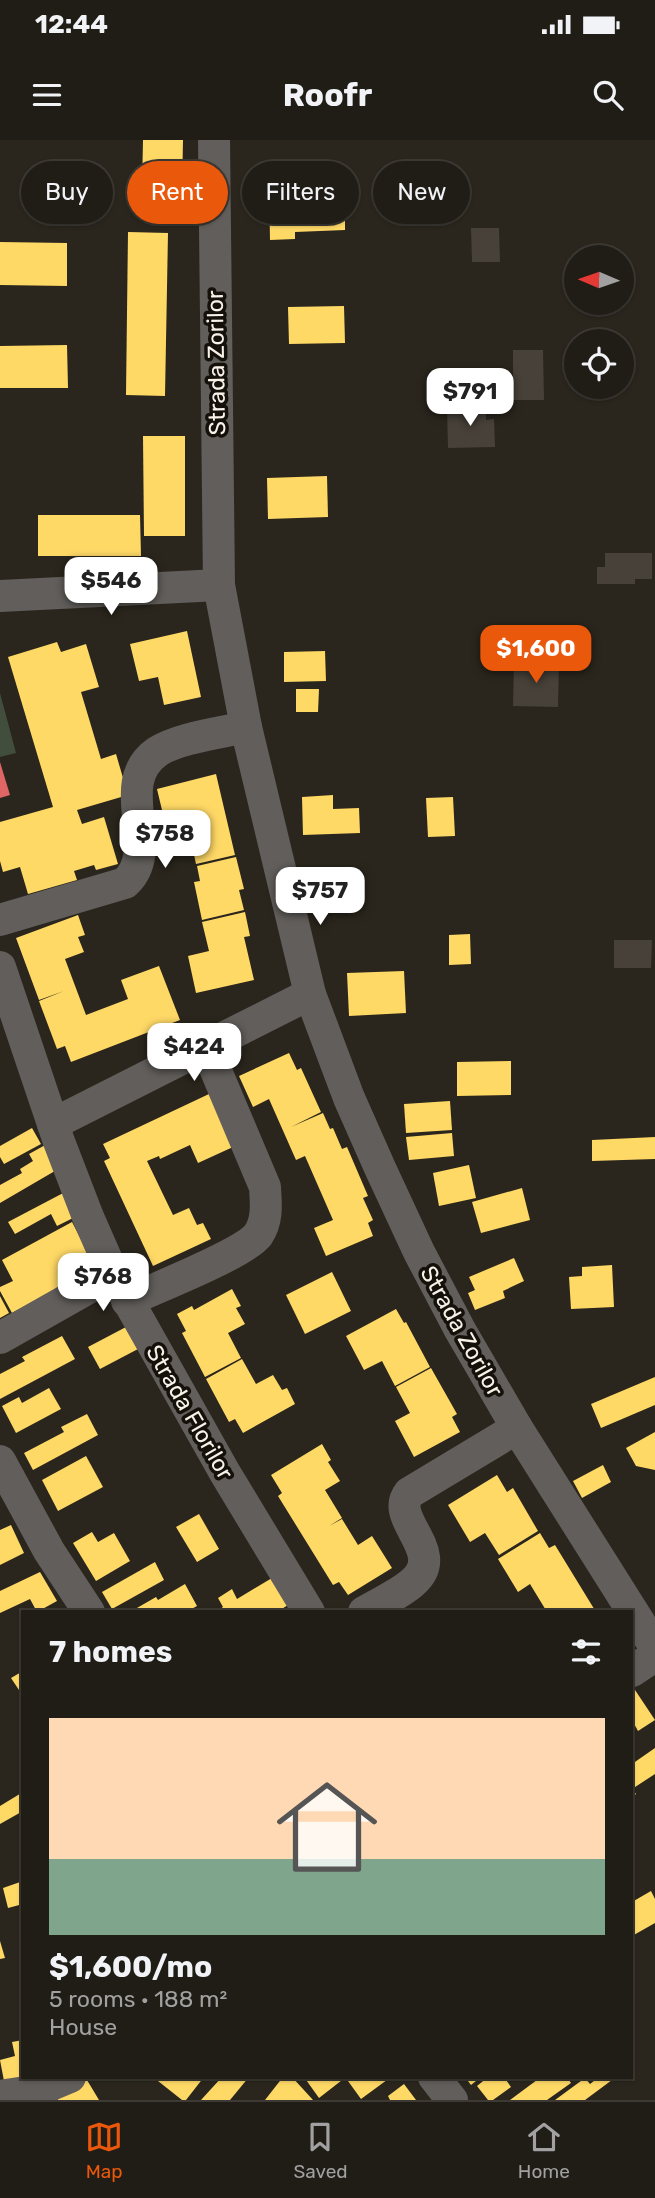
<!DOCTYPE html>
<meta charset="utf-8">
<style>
:root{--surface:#201c16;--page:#28251f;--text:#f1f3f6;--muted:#a2a1a1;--line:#3d3a35;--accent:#ea580c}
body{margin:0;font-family:Rubik,sans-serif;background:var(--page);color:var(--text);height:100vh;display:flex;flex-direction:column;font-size:26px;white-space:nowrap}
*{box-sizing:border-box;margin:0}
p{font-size:23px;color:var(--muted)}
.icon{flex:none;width:38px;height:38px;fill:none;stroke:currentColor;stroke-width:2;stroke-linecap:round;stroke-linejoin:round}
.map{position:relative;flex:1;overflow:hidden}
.drawer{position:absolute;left:21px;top:1470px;width:612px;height:469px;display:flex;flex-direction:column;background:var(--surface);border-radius:0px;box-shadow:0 2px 5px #0004,0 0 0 2px var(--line)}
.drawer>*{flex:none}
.hud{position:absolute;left:21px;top:21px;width:614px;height:63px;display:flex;gap:14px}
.needle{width:46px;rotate:272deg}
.tools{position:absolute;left:564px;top:105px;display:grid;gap:14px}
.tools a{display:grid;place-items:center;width:70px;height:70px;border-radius:50%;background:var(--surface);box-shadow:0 2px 5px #0004,0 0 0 2px var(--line);font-size:35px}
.price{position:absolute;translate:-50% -60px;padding:0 16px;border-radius:14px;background:#fff;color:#222;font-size:23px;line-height:46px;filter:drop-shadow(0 2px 4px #0008)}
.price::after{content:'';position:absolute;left:50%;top:42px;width:21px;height:16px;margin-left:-10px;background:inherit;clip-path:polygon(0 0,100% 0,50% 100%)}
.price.current{background:var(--accent);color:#fff}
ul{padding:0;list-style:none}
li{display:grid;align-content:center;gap:14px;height:371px;padding:0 28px}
li span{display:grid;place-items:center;height:217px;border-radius:0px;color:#555}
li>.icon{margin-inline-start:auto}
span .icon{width:126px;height:126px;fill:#fffc;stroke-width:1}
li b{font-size:30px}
h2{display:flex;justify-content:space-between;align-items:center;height:84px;padding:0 28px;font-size:30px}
.chip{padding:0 24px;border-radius:32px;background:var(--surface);box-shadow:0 2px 5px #0004,0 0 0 2px var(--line);font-size:24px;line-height:63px}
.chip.current{background:var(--accent);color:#fff}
.status{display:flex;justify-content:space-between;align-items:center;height:49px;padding:0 35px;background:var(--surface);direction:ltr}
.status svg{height:19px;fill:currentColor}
header{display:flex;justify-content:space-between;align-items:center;height:91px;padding:0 28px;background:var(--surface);font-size:32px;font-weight:700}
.menu{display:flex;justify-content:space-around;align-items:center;height:98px;border-top:2px solid var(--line);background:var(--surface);font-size:19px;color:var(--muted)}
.menu a{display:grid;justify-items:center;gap:4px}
.menu .current{color:var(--accent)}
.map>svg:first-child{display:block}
</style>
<div class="status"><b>12:44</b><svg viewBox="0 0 49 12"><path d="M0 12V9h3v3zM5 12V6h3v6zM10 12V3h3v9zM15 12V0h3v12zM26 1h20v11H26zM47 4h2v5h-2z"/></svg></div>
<header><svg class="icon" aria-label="menu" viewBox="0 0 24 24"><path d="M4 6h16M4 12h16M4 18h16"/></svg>Roofr<svg class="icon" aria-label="search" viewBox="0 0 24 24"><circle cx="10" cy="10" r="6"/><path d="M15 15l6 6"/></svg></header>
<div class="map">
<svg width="655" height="1960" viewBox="0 0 655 1960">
<rect width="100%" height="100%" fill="#2a261d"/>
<path fill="#414d3d" d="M 0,553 L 16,613 L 0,617 Z"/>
<g fill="#ffd966">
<path d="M 143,0 L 183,0 L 182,50 L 142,49 Z"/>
<path d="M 329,42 L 329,63 L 345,63 L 345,90 L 295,92 L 295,99 L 270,100 L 269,45 Z"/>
<path d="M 128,92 L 168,93 L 165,256 L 126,255 Z"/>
<path d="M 0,102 L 67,103 L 67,146 L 0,145 Z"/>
<path d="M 344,166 L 345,203 L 289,204 L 288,167 Z"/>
<path d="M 67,205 L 68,248 L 0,248 L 0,206 Z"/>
<path d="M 143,296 L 185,296 L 185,396 L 144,396 Z"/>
<path d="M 327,336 L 328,377 L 268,379 L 267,338 Z"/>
<path d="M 38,375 L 140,375 L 141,416 L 38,416 Z"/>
<path d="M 187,491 L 201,557 L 164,565 L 158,537 L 139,541 L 130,504 Z"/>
<path d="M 57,502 L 61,512 L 86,504 L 99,547 L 81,552 L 101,619 L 116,614 L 128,655 L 77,670 L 82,684 L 104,677 L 118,724 L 96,730 L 94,725 L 74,731 L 77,740 L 28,754 L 20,727 L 3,732 L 0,721 L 0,682 L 53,667 L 8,517 Z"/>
<path d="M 325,511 L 326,541 L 284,542 L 284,512 Z"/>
<path d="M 296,549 L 319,549 L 318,572 L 296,572 Z"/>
<path d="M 216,634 L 235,715 L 196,724 L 187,682 L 166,687 L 157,649 Z"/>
<path d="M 333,655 L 333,669 L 359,668 L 360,693 L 303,695 L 302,657 Z"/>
<path d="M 453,657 L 455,696 L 428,697 L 426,658 Z"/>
<path d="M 236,717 L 244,749 L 239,750 L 244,770 L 202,780 L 194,742 L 200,741 L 197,726 Z"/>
<path d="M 245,772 L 250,796 L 244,797 L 254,840 L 196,853 L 188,816 L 209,811 L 202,782 Z"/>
<path d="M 78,775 L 85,795 L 78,797 L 84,812 L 65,819 L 86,875 L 128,859 L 121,840 L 159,826 L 180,880 L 71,922 L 65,906 L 57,909 L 39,861 L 64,851 L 39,860 L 16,798 Z"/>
<path d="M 470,794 L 471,824 L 449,825 L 449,795 Z"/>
<path d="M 404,831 L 406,873 L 349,876 L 347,833 Z"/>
<path d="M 289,913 L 297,930 L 301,928 L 321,972 L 291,987 L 323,973 L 330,989 L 333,988 L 342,1009 L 347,1007 L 368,1056 L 363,1058 L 373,1080 L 368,1083 L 373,1096 L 326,1116 L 314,1088 L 333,1080 L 305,1016 L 296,1020 L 269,959 L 253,967 L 239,936 Z"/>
<path d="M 511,921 L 511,955 L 457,956 L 457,922 Z"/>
<path d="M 209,954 L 233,1007 L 198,1023 L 190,1005 L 160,1019 L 159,1016 L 147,1021 L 173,1075 L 189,1068 L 197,1085 L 203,1083 L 211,1099 L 153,1126 L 104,1021 L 110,1018 L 103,1004 Z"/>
<path d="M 450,961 L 452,990 L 406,993 L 404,964 Z"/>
<path d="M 32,988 L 41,1004 L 4,1024 L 0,1017 L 0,1006 Z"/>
<path d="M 452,993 L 454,1016 L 409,1020 L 406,997 Z"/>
<path d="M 655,997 L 655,1019 L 592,1021 L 592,1000 Z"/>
<path d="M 47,1004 L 60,1028 L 0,1063 L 0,1045 L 22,1033 L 20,1029 L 33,1021 L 29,1014 Z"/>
<path d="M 469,1025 L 476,1058 L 439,1066 L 433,1033 Z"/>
<path d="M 522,1048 L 530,1080 L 481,1093 L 472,1062 Z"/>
<path d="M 67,1051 L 77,1076 L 57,1086 L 51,1074 L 15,1094 L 8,1082 Z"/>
<path d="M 72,1082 L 94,1124 L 85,1129 L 87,1133 L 12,1173 L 0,1151 L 0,1147 L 13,1141 L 2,1120 Z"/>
<path d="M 514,1118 L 524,1141 L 503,1151 L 505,1158 L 475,1170 L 468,1153 L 475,1150 L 469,1137 Z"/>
<path d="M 612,1125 L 614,1167 L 571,1169 L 569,1137 L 582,1136 L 582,1127 Z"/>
<path d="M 332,1132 L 351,1171 L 305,1194 L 286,1155 Z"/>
<path d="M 232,1149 L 241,1166 L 236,1168 L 245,1184 L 228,1193 L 241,1218 L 205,1237 L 182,1193 L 186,1191 L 177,1174 L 192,1166 L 194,1170 Z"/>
<path d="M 0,1156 L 9,1173 L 0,1178 Z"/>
<path d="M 396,1169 L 404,1183 L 406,1182 L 430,1227 L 395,1246 L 382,1221 L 364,1230 L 346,1196 Z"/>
<path d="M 126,1187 L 138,1209 L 100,1229 L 88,1207 Z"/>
<path d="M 62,1196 L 75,1219 L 0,1259 L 0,1234 L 25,1221 L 22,1217 Z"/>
<path d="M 242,1219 L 256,1244 L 273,1235 L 282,1250 L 287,1248 L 295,1264 L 243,1293 L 235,1279 L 229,1282 L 206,1239 Z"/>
<path d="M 431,1228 L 457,1274 L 452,1277 L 460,1292 L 414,1317 L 395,1281 L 410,1273 L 396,1247 Z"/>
<path d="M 655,1237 L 655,1265 L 601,1288 L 591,1264 Z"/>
<path d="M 49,1248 L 61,1269 L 16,1293 L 2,1266 L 19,1257 L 22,1263 Z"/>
<path d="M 87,1274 L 98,1295 L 33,1330 L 24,1313 L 64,1292 L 61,1287 Z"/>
<path d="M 655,1292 L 655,1330 L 636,1326 L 626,1308 Z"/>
<path d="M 322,1304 L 331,1320 L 328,1322 L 340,1341 L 325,1350 L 342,1378 L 329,1386 L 342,1379 L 358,1405 L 372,1396 L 392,1428 L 348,1455 L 339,1442 L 333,1445 L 278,1356 L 282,1353 L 271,1335 Z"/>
<path d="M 86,1316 L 103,1347 L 58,1371 L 42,1340 Z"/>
<path d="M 603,1325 L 611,1342 L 582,1358 L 573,1341 Z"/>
<path d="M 497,1335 L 507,1352 L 513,1348 L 538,1391 L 499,1415 L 485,1393 L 470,1402 L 448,1365 Z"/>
<path d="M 199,1374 L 219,1409 L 197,1422 L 176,1387 Z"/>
<path d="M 11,1385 L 24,1413 L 0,1425 L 0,1390 Z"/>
<path d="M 92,1392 L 98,1402 L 114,1393 L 130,1421 L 96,1441 L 73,1403 Z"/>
<path d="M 540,1393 L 549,1408 L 555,1405 L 596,1472 L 547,1472 L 530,1444 L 518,1452 L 498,1419 Z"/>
<path d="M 155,1422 L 164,1440 L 112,1469 L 102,1452 Z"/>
<path d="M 40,1432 L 57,1461 L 37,1472 L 30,1459 L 0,1473 L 0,1451 Z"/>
<path d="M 272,1438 L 288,1465 L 277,1472 L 216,1472 L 223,1467 L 218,1458 L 232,1449 L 237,1459 Z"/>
<path d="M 185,1444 L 197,1466 L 186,1472 L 130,1472 L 156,1457 L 158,1460 Z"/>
<path d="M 23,1531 L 23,1556 L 11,1538 Z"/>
<path d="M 635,1550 L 655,1580 L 638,1591 L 632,1580 L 632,1552 Z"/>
<path d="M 655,1608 L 655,1634 L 632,1649 L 636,1654 L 632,1657 L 632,1624 Z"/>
<path d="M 23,1652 L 23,1671 L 0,1684 L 0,1666 Z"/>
<path d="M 23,1741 L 23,1764 L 8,1768 L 3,1748 Z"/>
<path d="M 651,1751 L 655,1759 L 655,1783 L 632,1796 L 632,1762 Z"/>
<path d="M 0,1801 L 5,1818 L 0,1819 Z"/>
<path d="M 23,1900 L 23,1937 L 4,1941 L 0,1920 L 15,1916 L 12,1902 Z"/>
<path d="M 162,1937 L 204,1937 L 186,1960 L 182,1960 L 158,1941 Z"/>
<path d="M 222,1937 L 249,1937 L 230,1960 L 201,1960 Z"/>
<path d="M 283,1937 L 292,1937 L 313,1960 L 265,1960 Z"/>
<path d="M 304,1937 L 346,1937 L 319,1958 Z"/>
<path d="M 353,1937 L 391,1937 L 361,1959 L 348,1941 Z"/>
<path d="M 465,1937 L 481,1937 L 471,1945 Z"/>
<path d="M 488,1937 L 504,1937 L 511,1947 L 493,1960 L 488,1960 L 477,1946 Z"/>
<path d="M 541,1937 L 567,1937 L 571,1943 L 547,1960 L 510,1960 Z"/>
<path d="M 599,1937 L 610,1937 L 612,1940 L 585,1960 L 555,1960 L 585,1938 L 590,1944 Z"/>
<path d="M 87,1940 L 99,1960 L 58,1960 L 57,1958 Z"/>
<path d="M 404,1944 L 416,1960 L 390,1960 L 388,1956 Z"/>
</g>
<path fill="#e06666" d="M 0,622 L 10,655 L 0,658 Z"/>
<g fill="#474139">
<path d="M 471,88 L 499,88 L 500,122 L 472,122 Z"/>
<path d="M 513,210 L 543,210 L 544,260 L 508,260 L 507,244 L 513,244 Z"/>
<path d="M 486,266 L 486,280 L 494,279 L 495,307 L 448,308 L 447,267 Z"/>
<path d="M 605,413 L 652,413 L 652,439 L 635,439 L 635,444 L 597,444 L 597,427 L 605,427 Z"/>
<path d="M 514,523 L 559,524 L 558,567 L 513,566 Z"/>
<path d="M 614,800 L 652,800 L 651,828 L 614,828 Z"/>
</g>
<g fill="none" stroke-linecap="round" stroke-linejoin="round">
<g stroke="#615e5b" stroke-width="32">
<path d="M 214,0 L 219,445 L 246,587 L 310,854 L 349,958 L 380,1028 L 419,1112 L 460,1190 L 517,1288 L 655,1507"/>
<path d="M 0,456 L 219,445"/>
<path d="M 0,780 L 125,743 C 163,709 111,644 157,612 C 178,598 220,593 246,587"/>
<path d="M 0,827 L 58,999 L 88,1077 L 113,1134 L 225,1333 L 309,1472"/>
<path d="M 53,984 L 310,854"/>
<path d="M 127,1161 C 154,1149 243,1114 258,1095 C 268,1080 266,1064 265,1047 L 206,907"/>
<path d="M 0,1198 L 113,1134"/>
<path d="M 0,1321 L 49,1411 L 89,1472"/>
<path d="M 364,1472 C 379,1463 398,1455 412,1443 C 449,1412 388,1380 409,1353 L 517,1288"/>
<path d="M 632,1531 L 655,1516"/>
<path d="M 434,1937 L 452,1960"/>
<path d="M 0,1956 L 39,1950 L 70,1937"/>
</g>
</g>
<g text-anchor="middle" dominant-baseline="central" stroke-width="7" stroke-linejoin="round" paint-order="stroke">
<g font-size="23" fill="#f8f2e9" stroke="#14100a">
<text transform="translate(216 223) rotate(-91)">Strada Zorilor</text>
<text transform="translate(462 1191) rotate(61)">Strada Zorilor</text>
<text transform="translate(190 1272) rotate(60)">Strada Florilor</text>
</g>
</g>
</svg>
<div class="tools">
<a><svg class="needle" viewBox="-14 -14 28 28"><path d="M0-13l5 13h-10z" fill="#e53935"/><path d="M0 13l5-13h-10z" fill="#a2a1a1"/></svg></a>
<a><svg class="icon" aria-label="locate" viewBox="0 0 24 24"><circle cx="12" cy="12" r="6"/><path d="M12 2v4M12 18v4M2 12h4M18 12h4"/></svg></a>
</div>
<b class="price" style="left:470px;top:288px">$791</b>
<b class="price" style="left:111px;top:477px">$546</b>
<b class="price current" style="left:536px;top:545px">$1,600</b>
<b class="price" style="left:165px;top:730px">$758</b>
<b class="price" style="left:320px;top:787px">$757</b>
<b class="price" style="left:194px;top:943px">$424</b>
<b class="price" style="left:103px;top:1173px">$768</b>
<div class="hud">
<a class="chip">Buy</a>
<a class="chip current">Rent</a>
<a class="chip">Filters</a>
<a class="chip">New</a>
</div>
<section class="drawer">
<h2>7 homes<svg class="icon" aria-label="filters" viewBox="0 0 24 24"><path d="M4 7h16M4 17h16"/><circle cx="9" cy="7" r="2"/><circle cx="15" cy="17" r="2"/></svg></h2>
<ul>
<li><span style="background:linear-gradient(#ffd9b3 65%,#7fa58c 0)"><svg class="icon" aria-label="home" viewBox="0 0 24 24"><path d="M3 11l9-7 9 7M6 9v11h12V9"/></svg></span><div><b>$1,600/mo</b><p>5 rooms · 188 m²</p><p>House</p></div></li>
</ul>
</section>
</div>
<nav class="menu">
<a class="current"><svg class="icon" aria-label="map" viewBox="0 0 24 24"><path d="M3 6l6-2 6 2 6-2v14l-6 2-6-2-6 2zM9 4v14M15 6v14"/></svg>Map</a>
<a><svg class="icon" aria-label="saved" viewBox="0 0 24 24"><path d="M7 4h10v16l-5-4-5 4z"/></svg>Saved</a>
<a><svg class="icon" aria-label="home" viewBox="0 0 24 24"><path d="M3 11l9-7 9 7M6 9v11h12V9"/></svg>Home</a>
</nav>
